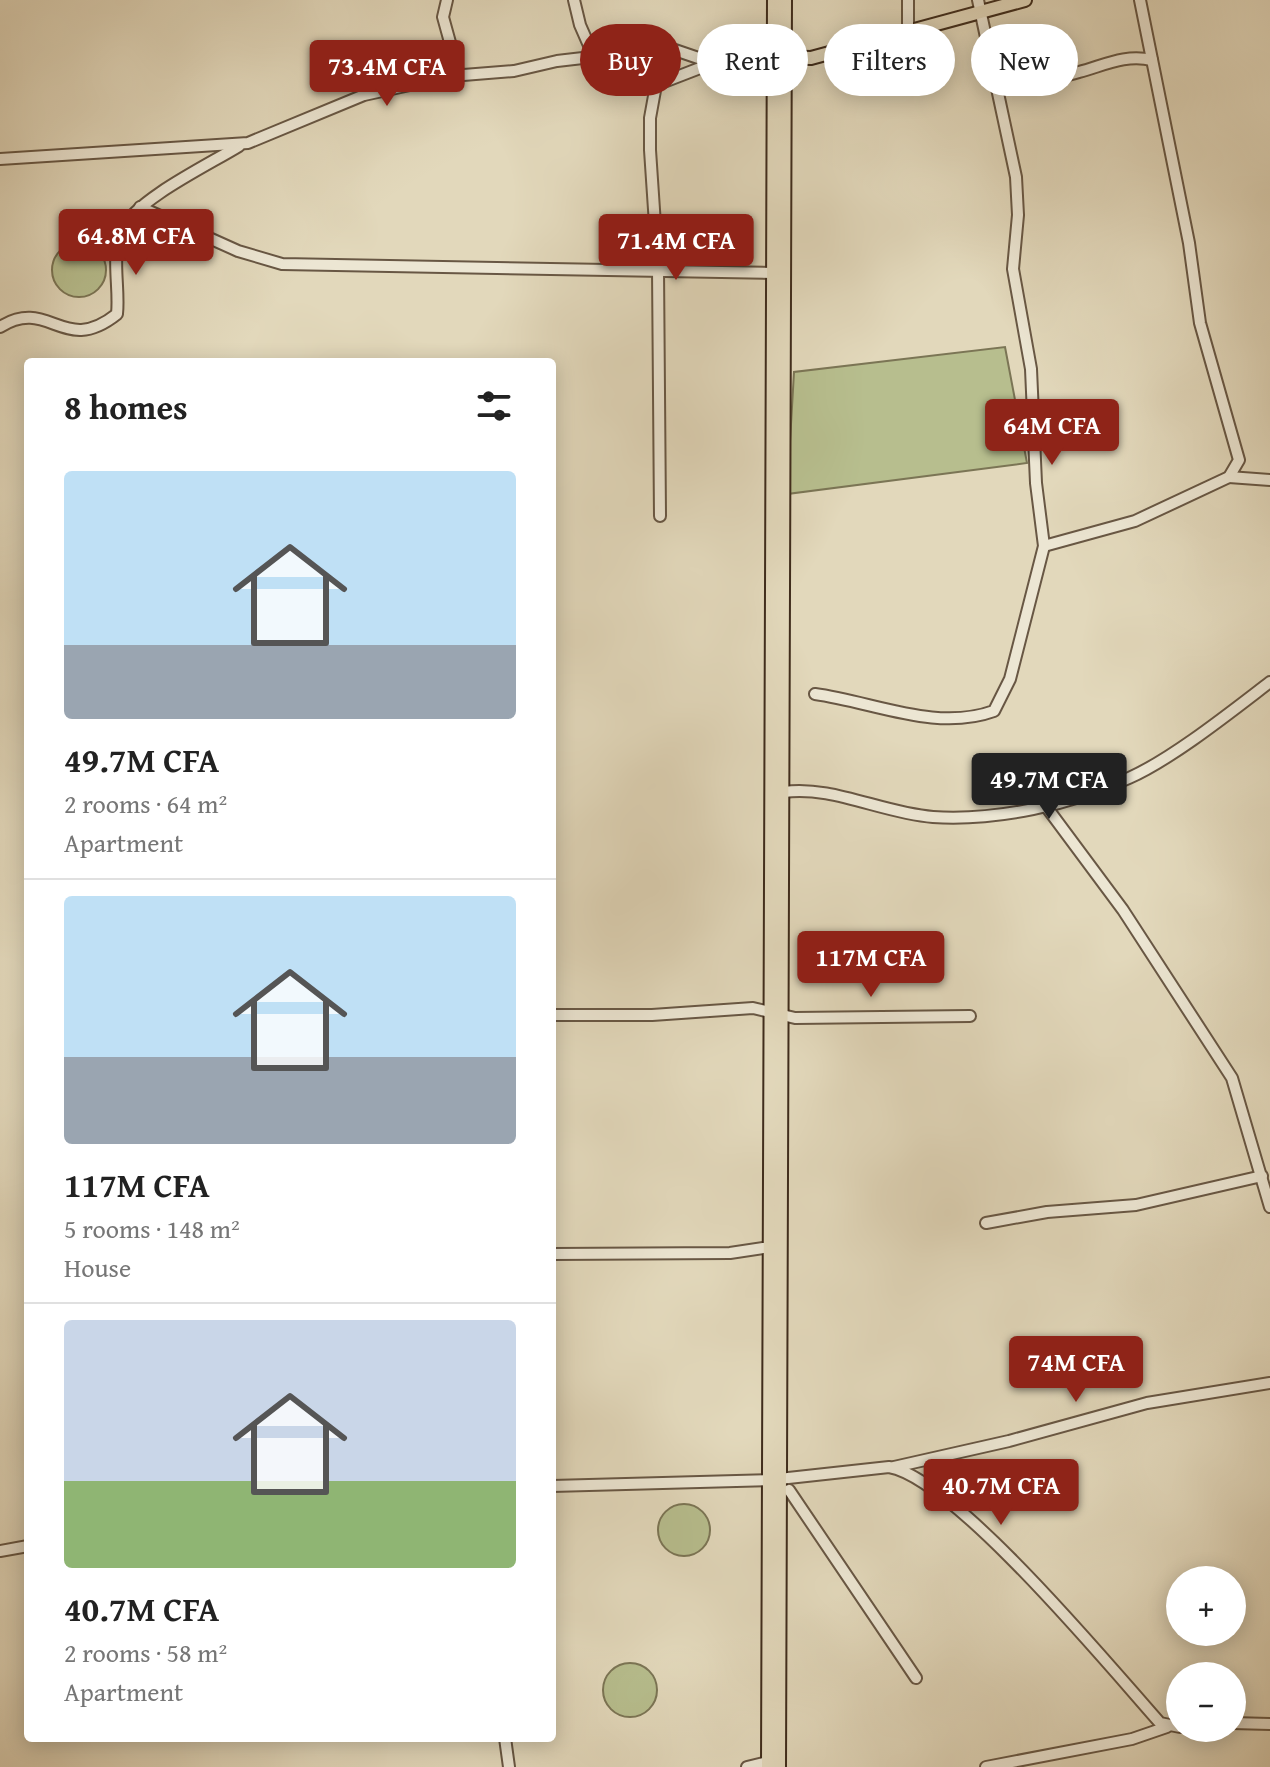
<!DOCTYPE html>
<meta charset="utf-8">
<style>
:root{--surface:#fff;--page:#f6f6f6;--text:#222;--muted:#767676;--line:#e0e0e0;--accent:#8f2418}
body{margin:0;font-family:"Gentium Book Plus",serif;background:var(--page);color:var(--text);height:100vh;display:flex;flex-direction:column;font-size:30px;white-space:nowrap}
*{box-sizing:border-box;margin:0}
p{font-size:26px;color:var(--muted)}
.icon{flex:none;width:44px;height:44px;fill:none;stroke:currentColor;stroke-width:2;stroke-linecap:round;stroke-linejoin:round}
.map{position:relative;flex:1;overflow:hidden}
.details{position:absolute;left:24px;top:358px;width:532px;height:1384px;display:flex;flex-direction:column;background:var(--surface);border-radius:8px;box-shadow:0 4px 20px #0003}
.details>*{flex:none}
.top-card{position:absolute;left:580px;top:24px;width:570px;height:72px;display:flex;gap:16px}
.controls{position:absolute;left:1166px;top:1566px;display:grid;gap:16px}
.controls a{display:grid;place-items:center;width:80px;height:80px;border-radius:50%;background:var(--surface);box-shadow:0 4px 20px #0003;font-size:40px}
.price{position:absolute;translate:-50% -68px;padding:0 18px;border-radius:8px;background:var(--accent);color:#fff;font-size:26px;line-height:52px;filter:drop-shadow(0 2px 4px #0008)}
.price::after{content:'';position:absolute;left:50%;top:48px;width:24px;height:18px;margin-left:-12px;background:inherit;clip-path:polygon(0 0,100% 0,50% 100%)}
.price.active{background:#222;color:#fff}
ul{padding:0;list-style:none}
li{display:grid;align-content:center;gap:16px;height:424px;padding:0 40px}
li+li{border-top:2px solid var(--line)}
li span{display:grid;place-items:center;height:248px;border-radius:8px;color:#555}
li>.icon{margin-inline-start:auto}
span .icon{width:144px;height:144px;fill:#fffc;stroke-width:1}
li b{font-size:34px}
h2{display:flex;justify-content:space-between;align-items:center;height:96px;padding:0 40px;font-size:34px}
.tag{padding:0 28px;border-radius:36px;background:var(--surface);box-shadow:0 4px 20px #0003;font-size:28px;line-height:72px}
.tag.active{background:var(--accent);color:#fff}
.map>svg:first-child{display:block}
</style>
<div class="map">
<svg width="1270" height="1767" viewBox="0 0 1270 1767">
<rect width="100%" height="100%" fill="#e2d8bb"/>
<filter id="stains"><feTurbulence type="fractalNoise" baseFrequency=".0025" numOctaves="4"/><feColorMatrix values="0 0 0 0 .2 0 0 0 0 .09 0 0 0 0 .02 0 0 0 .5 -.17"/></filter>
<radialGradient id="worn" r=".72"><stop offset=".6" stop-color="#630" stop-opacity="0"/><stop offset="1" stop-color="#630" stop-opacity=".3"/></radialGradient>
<g fill="#b7be8e" stroke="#7b7555" stroke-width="2">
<circle cx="79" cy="270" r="27"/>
<path d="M 1005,347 L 1027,463 L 787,494 L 794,372 Z"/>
<circle cx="684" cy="1530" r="26"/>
<circle cx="630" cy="1690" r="27"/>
</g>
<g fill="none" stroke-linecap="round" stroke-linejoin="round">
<defs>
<g id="minor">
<path d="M 447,0 L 443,17 L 459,75"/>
<path d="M 574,0 L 580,25 L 594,57"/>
<path d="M 908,0 L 908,29"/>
<path d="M 651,50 L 656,85 L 650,118 L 650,150 L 658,269 L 660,516"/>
<path d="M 656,85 L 713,63"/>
<path d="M 997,86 C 1024,82 1053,80 1079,72 C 1105,65 1125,54 1152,60"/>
<path d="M 0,159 L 248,143 L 364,95 L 451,76 L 514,71 L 557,61 L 669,48 L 713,63 L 775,57"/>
<path d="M 140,207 L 238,251 L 282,264 L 773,273"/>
<path d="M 0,327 C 50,296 63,357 117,314 C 120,287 110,253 123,228 C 137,199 210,164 239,146"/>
<path d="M 1229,477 L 1270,480"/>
<path d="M 1044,546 L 1135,521 L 1229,477 L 1239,460 L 1200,323 L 1189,243 L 1140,0"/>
<path d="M 815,694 C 874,702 936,732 994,711 L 1010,679 L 1044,546 L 1036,483 L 1031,369 L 1013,269 L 1018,215 L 1016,177 L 978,0"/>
<path d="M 784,792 C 831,785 882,813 933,817 C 996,821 1071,805 1129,778 C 1172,759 1232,711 1270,682"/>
<path d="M 1045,805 L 1123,910 L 1232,1078 L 1270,1207"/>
<path d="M 552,1015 L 652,1015 L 753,1008 L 795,1018 L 970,1016"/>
<path d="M 986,1223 L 1047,1212 L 1136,1205 L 1262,1176"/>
<path d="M 552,1254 L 730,1253 L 770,1247"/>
<path d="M 894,1467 L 1009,1441 L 1147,1403 L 1270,1383"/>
<path d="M 552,1486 L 770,1480 L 889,1467 C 954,1478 1111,1668 1160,1723 L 1180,1727"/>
<path d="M 789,1490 L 916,1678"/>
<path d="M 0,1551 L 28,1546"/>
<path d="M 1232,1723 L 1270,1724"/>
<path d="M 505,1738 L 509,1767"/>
<path d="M 747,1767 L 768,1762"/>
<path d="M 986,1767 L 1132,1739 L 1167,1727"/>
</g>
<g id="major">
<path d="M 778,57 L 811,58 L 1025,0"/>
<path d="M 768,1767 L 774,0"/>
<path d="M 779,1767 L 785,0"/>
</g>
</defs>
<use href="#minor" stroke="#685744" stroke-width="14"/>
<use href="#major" stroke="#3f2c1c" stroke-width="16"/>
<use href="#minor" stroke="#ece6d3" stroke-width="10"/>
<use href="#major" stroke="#e2d8bb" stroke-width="12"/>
</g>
<rect width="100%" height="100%" filter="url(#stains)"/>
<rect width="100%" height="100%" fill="url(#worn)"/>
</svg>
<div class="controls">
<a>+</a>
<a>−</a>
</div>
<b class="price" style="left:387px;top:108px">73.4M CFA</b>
<b class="price" style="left:136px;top:277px">64.8M CFA</b>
<b class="price" style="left:676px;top:282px">71.4M CFA</b>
<b class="price" style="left:1052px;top:467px">64M CFA</b>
<b class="price active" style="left:1049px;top:821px">49.7M CFA</b>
<b class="price" style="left:871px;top:999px">117M CFA</b>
<b class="price" style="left:1076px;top:1404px">74M CFA</b>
<b class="price" style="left:1001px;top:1527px">40.7M CFA</b>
<div class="top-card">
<a class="tag active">Buy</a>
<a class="tag">Rent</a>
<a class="tag">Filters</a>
<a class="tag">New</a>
</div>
<section class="details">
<h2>8 homes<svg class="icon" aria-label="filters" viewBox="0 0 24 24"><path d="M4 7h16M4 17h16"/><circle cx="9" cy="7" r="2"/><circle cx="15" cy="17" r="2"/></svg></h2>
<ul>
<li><span style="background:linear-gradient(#bfe0f5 70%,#9aa5b1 0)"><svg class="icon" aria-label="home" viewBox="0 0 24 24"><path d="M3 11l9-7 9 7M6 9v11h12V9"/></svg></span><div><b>49.7M CFA</b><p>2 rooms · 64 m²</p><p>Apartment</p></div></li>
<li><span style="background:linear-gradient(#bfe0f5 65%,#9aa5b1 0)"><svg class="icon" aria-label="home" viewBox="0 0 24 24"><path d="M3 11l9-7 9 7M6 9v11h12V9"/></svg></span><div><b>117M CFA</b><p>5 rooms · 148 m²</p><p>House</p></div></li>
<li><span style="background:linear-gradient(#c9d6e8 65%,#8fb573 0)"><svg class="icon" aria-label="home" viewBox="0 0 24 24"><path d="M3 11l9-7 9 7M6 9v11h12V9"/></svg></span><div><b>40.7M CFA</b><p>2 rooms · 58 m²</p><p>Apartment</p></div></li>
</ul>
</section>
</div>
